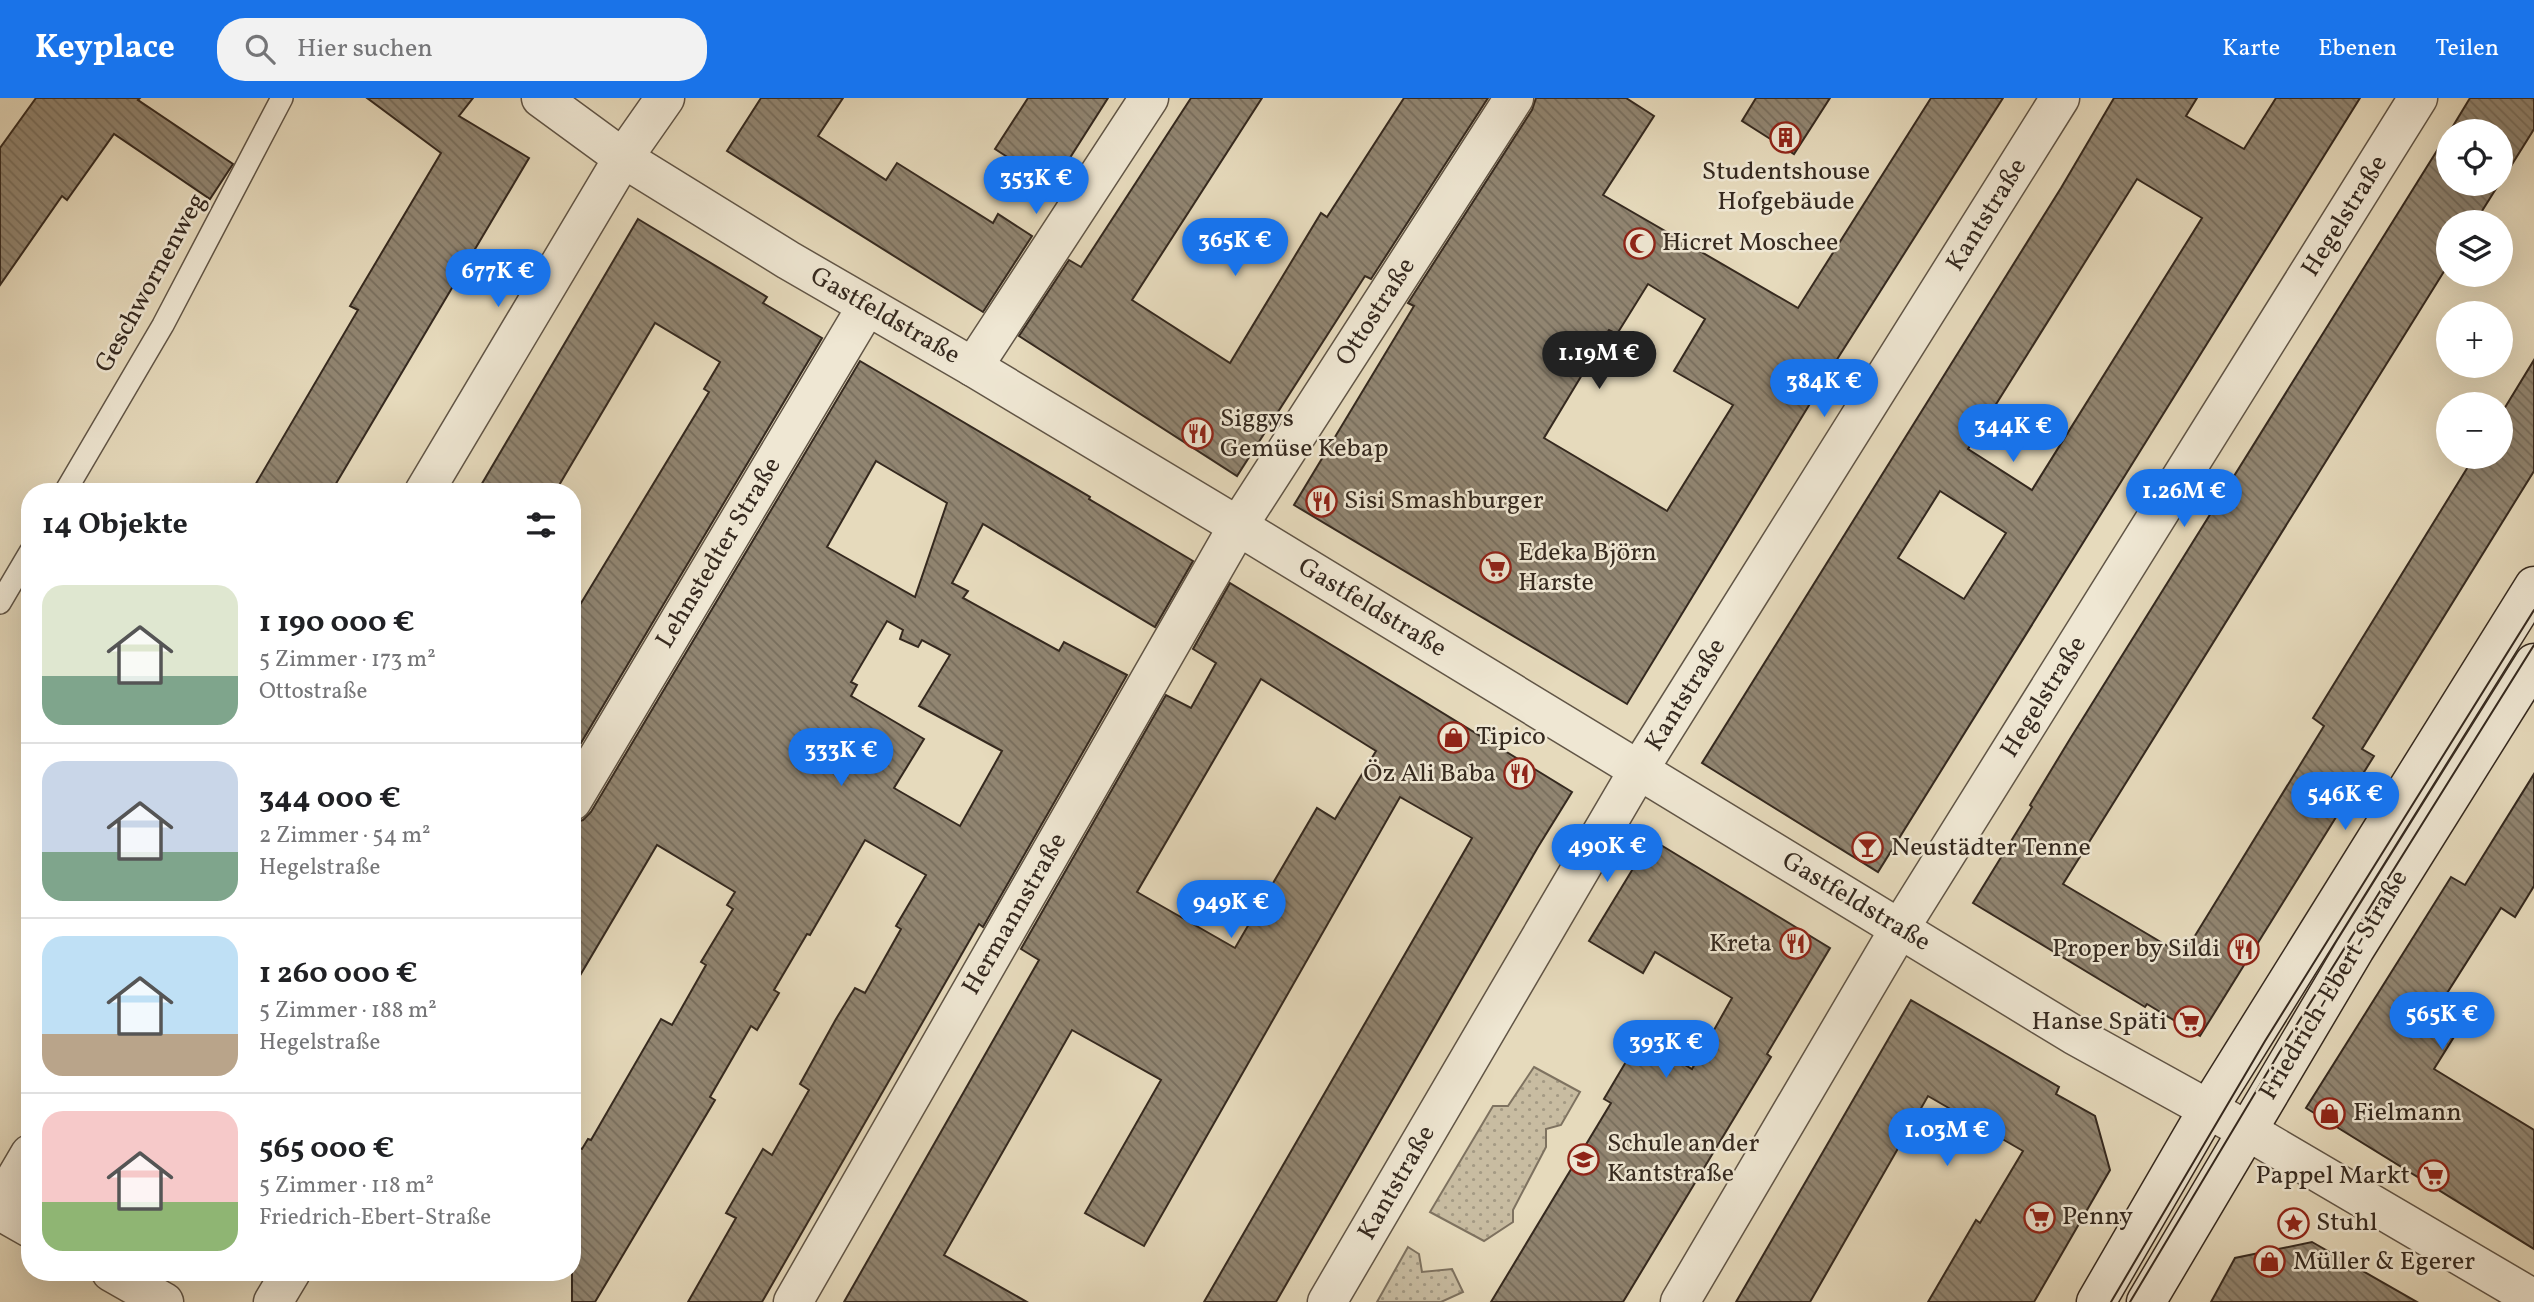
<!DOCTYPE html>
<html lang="de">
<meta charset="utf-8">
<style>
:root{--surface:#fff;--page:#f2f2f2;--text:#202124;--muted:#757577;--line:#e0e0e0;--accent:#1a73e8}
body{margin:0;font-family:Vollkorn,serif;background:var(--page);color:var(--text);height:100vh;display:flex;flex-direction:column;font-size:26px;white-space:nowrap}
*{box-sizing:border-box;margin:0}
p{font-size:23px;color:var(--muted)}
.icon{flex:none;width:38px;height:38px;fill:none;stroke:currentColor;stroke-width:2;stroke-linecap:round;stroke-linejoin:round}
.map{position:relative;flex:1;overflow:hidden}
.drawer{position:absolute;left:21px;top:385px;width:560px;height:798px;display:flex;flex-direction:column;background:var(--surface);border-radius:28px;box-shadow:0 7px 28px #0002}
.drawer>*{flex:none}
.fabs{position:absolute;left:2436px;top:21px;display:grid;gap:14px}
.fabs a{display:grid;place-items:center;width:77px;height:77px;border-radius:50%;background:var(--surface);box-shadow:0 7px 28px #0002;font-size:35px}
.price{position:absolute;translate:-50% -60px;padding:0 16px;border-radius:24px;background:var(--accent);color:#fff;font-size:23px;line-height:46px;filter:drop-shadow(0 2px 4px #0008)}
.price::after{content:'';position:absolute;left:50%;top:42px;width:21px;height:16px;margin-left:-10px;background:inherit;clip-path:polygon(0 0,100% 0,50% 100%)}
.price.on{background:#222;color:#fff}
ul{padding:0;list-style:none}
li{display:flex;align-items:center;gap:21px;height:175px;padding:0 21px}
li+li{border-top:2px solid var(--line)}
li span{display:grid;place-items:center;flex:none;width:196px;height:140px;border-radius:21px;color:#555}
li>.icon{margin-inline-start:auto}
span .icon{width:84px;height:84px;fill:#fffc;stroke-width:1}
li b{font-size:30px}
h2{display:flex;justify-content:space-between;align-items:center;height:84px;padding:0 21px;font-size:30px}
header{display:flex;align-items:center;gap:42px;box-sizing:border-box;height:98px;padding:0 35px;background:var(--accent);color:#fff}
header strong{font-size:33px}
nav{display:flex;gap:38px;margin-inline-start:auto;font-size:24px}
.search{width:490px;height:63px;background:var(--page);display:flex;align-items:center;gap:18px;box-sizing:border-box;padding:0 24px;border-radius:28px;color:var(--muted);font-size:26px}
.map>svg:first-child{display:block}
</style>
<header>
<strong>Keyplace</strong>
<div class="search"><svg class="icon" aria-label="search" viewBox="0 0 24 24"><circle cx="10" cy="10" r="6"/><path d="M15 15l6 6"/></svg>Hier suchen</div>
<nav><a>Karte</a><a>Ebenen</a><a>Teilen</a></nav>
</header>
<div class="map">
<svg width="2534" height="1204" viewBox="0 0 2534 1204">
<defs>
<pattern id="park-dots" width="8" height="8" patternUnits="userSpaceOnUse" patternTransform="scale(1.75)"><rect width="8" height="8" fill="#c8bca1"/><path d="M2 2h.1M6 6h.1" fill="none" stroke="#a39983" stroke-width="1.8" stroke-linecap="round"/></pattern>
<pattern id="building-back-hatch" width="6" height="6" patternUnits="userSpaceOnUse" patternTransform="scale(1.75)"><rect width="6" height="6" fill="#918571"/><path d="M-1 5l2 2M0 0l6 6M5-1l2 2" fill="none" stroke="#776d5c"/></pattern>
</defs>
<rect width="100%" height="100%" fill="#e6dabc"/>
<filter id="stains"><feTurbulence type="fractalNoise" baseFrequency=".00286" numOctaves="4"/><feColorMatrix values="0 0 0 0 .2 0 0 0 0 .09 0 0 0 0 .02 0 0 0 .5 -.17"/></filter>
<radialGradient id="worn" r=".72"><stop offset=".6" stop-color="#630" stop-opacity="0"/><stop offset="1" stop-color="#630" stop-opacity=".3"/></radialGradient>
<g fill="url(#park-dots)" stroke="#7e7260" stroke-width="2">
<path d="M 1534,969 L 1580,994 L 1561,1027 L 1546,1031 L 1546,1049 L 1513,1112 L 1513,1124 L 1484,1143 L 1430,1114 L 1493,1008 L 1508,1008 Z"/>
<path d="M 1408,1149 L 1419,1156 L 1422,1174 L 1452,1171 L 1463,1194 L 1441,1204 L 1377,1204 Z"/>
</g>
<g fill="url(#building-back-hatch)" stroke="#35291f" stroke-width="2" fill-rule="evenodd">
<path d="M 36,0 L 140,0 L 138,2 L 233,66 L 210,101 L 114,36 L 67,102 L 62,98 L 0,187 L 0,50 Z"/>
<path d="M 367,0 L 473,0 L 459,18 L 529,60 L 331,394 L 251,394 L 358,212 L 350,208 L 441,55 Z"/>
<path d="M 761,0 L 843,0 L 818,38 L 886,82 L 897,65 L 993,125 L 998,116 L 1032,138 L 983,214 L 727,53 Z"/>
<path d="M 1028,0 L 1108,0 L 1052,88 L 995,51 Z"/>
<path d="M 1191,0 L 1262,0 L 1132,202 L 1230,265 L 1321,115 L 1327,119 L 1404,0 L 1488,0 L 1371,181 L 1365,178 L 1237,378 L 1019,238 L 1069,162 L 1081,169 Z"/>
<path d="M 1536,0 L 1626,0 L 1654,18 L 1603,97 L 1798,210 L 1931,0 L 2003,0 L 1836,263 L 1627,606 L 1294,407 L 1414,208 L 1408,205 L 1532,12 ZM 1648,186 L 1705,221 L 1674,273 L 1733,307 L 1667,413 L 1544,340 L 1609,232 L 1617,236 Z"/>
<path d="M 1756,0 L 1830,0 L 1794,56 L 1742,23 Z"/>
<path d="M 2114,0 L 2197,0 L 2186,18 L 2244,51 L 2276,0 L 2360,0 L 1878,774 L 1702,665 L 2061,90 ZM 2137,81 L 2202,120 L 2032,392 L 1968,351 ZM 1940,393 L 2006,435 L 1964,501 L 1898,460 Z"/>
<path d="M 2470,0 L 2534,0 L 2534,31 L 2501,84 L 2501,33 L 2450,33 Z"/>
<path d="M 2448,35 L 2448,86 L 2499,86 L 2475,124 L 2448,124 L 2448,167 L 2063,786 L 2176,853 L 2178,850 L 2185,854 L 2324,628 L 2313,620 L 2474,359 L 2501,359 L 2501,316 L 2534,262 L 2534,373 L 2362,651 L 2374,658 L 2200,938 L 2147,906 L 2145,909 L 1973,805 L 2032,709 L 2030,707 L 2070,641 Z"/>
<path d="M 638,121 L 767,199 L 763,205 L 822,240 L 572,660 L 572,520 L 709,294 L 704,291 L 720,264 L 655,225 L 555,394 L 477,394 Z"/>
<path d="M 860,263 L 1090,399 L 1089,401 L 1193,463 L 1155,529 L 983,426 L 952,485 L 968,493 L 963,500 L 1059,553 L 1064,544 L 1127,577 L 983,829 L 979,826 L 762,1204 L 688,1204 L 736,1120 L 726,1115 L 763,1051 L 772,1057 L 809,992 L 800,986 L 836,921 L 855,890 L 865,895 L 901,831 L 896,828 L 926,777 L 865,742 L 810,837 L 807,836 L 774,892 L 779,895 L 757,932 L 751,928 L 710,999 L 715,1002 L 595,1204 L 572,1204 L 572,1045 L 582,1051 L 588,1041 L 591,1042 L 661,921 L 672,927 L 706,867 L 701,864 L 733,811 L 727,807 L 735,794 L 657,747 L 572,891 L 572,725 L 583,722 L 591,714 ZM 876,363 L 947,405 L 915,499 L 827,449 ZM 887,523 L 903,532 L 900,541 L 918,549 L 922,542 L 950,557 L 919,608 L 1002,653 L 960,728 L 894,690 L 924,641 L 851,598 L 857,587 L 851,584 Z"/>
<path d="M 1230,485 L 1572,694 L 1538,749 L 1276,1204 L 1204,1204 L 1472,740 L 1400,699 L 1144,1148 L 1085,1115 L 1161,982 L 1072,932 L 944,1157 L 1027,1204 L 844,1204 L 1039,862 L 1021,851 L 1166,597 L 1191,610 L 1216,565 L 1193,551 ZM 1261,581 L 1376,653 L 1335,721 L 1317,710 L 1235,850 L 1137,794 Z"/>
<path d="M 2534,676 L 2534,788 L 2515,819 L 2501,810 L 2437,911 L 2462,926 L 2434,971 L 2534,1032 L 2534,1151 L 2306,1010 L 2451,779 L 2465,787 Z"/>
<path d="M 1651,741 L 1830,850 L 1767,956 L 1771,959 L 1623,1204 L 1491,1204 L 1611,1005 L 1604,1001 L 1640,940 L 1692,971 L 1732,900 L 1655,854 L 1643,875 L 1589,843 Z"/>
<path d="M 1911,902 L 2059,989 L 2056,996 L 2095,1018 L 2110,1072 L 2034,1204 L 1928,1204 L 1976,1122 L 1980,1125 L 2023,1053 L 1928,998 L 1810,1204 L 1736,1204 Z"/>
<path d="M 2312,1144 L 2417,1204 L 2211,1204 L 2235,1160 Z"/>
</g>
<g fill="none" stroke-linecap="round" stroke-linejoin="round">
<defs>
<g id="service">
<path d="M 65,394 L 163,227 L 282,0"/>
<path d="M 0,505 L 30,454"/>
</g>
<g id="minor">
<path d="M 623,60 L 665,0"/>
<path d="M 973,269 L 1149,0"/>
<path d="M 572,703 L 867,208"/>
<path d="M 2246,1032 L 2534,1201"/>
<path d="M 273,1204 L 291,1174"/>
<path d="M 793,1204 L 1238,428 L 1514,0"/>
<path d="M 1327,1204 L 1638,673 L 2060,0"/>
<path d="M 1680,1204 L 1900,830 L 2418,0"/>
</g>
<g id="tertiary">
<path d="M 541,0 L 623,60 L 788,162 L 973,269 L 1238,428 L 2074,937 L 2246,1032"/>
<path d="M 424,394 L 623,60"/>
<path d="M 0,1107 L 30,1056"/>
<path d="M 0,1113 L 30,1130"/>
<path d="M 111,1174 L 164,1204"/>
</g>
<g id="secondary">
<path d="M 2096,1204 L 2208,1011 L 2534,488"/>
<path d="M 2146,1204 L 2355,851 L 2534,565"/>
</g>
</defs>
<use href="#service" stroke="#615546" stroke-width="24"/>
<use href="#minor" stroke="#615546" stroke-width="41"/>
<use href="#tertiary" stroke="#615546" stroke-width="41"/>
<use href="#secondary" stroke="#35291f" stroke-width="41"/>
<use href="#service" stroke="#efe7d3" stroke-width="21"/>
<use href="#minor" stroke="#efe7d3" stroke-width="38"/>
<use href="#tertiary" stroke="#efe7d3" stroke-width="38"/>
<use href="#secondary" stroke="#efe7d3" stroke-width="38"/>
<g stroke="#35291f" stroke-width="2">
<path d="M 2111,1204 L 2265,943 L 2534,512"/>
<path d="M 2130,1204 L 2279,955 L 2534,547"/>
</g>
</g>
<defs>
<symbol id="building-ring" viewBox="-11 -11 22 22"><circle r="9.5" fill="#efe7d3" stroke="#8f2418" stroke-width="1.5"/><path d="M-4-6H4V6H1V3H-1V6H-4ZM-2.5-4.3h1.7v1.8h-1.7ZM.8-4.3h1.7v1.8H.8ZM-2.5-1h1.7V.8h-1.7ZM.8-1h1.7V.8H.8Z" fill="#8f2418"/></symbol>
<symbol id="mosque-ring" viewBox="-11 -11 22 22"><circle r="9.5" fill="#efe7d3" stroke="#8f2418" stroke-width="1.5"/><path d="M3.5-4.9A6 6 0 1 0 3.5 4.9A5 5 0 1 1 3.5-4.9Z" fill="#8f2418"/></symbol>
<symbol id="restaurant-ring" viewBox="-11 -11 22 22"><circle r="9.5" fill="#efe7d3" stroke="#8f2418" stroke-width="1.5"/><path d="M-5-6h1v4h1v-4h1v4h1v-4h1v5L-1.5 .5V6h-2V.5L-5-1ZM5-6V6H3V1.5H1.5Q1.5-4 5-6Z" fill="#8f2418"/></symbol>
<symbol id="supermarket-ring" viewBox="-11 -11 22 22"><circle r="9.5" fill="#efe7d3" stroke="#8f2418" stroke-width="1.5"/><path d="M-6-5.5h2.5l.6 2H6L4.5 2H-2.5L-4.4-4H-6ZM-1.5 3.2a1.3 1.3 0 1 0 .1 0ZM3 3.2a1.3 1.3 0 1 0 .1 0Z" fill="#8f2418"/></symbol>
<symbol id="shop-ring" viewBox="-11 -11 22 22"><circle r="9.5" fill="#efe7d3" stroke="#8f2418" stroke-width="1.5"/><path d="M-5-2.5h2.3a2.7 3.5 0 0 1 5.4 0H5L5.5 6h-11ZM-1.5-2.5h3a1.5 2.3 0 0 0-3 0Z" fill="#8f2418"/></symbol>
<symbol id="bar-ring" viewBox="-11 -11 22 22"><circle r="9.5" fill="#efe7d3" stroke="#8f2418" stroke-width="1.5"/><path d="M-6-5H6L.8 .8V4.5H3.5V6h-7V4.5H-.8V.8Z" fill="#8f2418"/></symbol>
<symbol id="school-ring" viewBox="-11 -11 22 22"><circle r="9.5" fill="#efe7d3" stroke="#8f2418" stroke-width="1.5"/><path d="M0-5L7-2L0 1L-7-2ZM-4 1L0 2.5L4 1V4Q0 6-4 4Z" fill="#8f2418"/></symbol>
<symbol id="sight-ring" viewBox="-11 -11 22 22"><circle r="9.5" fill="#efe7d3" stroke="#8f2418" stroke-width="1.5"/><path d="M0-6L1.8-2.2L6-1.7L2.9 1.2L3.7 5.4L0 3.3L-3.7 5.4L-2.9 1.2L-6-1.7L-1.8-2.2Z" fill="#8f2418"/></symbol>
</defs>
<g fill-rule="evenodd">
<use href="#building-ring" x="1768" y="22" width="35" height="35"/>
<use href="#mosque-ring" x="1622" y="128" width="35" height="35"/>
<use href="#restaurant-ring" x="1180" y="318" width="35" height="35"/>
<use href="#restaurant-ring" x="1304" y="386" width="35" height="35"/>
<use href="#supermarket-ring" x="1478" y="452" width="35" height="35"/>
<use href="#shop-ring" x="1436" y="622" width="35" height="35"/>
<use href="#restaurant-ring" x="1502" y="658" width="35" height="35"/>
<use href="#bar-ring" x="1850" y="732" width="35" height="35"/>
<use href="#restaurant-ring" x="1778" y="828" width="35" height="35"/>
<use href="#restaurant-ring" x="2226" y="834" width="35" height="35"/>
<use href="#supermarket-ring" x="2172" y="906" width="35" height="35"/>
<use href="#shop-ring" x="2312" y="998" width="35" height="35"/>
<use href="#school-ring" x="1566" y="1044" width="35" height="35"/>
<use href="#supermarket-ring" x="2416" y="1060" width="35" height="35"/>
<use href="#supermarket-ring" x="2022" y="1102" width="35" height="35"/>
<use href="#sight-ring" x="2276" y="1108" width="35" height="35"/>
<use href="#shop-ring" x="2252" y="1146" width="35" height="35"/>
</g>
<g text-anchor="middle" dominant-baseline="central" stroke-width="5" stroke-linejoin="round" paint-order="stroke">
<g font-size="26" fill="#35291f" stroke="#efe7d3" text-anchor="start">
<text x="1786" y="74" text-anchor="middle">Studentshouse<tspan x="1786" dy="30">Hofgebäude</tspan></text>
<text x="1662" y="145">Hicret Moschee</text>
<text x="1220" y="321">Siggys<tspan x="1220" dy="30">Gemüse Kebap</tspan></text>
<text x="1344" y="403">Sisi Smashburger</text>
<text x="1518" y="455">Edeka Björn<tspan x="1518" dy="30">Harste</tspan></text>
<text x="1476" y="639">Tipico</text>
<text x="1496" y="676" text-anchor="end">Öz Ali Baba</text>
<text x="1891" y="750">Neustädter Tenne</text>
<text x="1772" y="846" text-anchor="end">Kreta</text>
<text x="2220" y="851" text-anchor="end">Proper by Sildi</text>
<text x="2167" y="924" text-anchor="end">Hanse Späti</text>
<text x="2353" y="1015">Fielmann</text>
<text x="1607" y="1046">Schule an der<tspan x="1607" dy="30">Kantstraße</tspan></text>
<text x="2410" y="1078" text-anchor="end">Pappel Markt</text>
<text x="2062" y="1119">Penny</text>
<text x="2316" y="1125">Stuhl</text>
<text x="2293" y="1164">Müller &amp; Egerer</text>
</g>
<g font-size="26" fill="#35291f" stroke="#efe7d3">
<text transform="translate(1987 117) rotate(-58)">Kantstraße</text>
<text transform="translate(2345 118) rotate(-58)">Hegelstraße</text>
<text transform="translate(151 185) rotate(-61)">Geschwornenweg</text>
<text transform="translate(1376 214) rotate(-57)">Ottostraße</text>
<text transform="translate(885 218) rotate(30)">Gastfeldstraße</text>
<text transform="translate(719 455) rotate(-59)">Lehnstedter Straße</text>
<text transform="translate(1372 510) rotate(31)">Gastfeldstraße</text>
<text transform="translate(1686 597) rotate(-58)">Kantstraße</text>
<text transform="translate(2044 599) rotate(-58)">Hegelstraße</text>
<text transform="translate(1856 804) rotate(31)">Gastfeldstraße</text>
<text transform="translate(1015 816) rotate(-60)">Hermannstraße</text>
<text transform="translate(2334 887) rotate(-59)">Friedrich-Ebert-Straße</text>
<text transform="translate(1397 1085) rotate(-60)">Kantstraße</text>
</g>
</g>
<rect width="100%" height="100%" filter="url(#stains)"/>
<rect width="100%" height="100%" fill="url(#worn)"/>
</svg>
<div class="fabs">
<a><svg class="icon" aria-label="locate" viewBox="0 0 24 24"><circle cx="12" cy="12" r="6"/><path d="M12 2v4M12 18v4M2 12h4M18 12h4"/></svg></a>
<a><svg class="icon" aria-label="layers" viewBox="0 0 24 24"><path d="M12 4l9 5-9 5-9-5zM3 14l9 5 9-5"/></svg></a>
<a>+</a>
<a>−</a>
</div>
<b class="price" style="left:1036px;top:118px">353K €</b>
<b class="price" style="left:1235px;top:180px">365K €</b>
<b class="price" style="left:498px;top:211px">677K €</b>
<b class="price on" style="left:1599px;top:293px">1.19M €</b>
<b class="price" style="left:1824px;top:321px">384K €</b>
<b class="price" style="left:2013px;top:366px">344K €</b>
<b class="price" style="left:2184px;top:431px">1.26M €</b>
<b class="price" style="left:841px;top:690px">333K €</b>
<b class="price" style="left:2345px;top:734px">546K €</b>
<b class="price" style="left:1607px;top:786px">490K €</b>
<b class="price" style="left:1231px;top:842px">949K €</b>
<b class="price" style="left:2442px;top:954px">565K €</b>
<b class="price" style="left:1666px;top:982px">393K €</b>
<b class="price" style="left:1947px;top:1070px">1.03M €</b>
<section class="drawer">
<h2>14 Objekte<svg class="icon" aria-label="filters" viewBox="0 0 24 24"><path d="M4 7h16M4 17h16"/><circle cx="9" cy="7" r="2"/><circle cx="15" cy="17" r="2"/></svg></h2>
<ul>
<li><span style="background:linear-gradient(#dfe7d0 65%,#7fa58c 0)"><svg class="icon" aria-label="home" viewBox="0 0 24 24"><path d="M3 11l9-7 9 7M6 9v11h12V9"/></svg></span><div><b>1 190 000 €</b><p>5 Zimmer · 173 m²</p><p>Ottostraße</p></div></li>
<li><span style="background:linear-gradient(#c9d6e8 65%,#7fa58c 0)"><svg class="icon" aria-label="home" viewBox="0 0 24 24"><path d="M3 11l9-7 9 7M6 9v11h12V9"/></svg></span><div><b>344 000 €</b><p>2 Zimmer · 54 m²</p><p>Hegelstraße</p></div></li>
<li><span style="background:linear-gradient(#bfe0f5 70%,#b9a48a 0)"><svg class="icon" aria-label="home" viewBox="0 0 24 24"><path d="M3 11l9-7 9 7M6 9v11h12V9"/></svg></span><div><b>1 260 000 €</b><p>5 Zimmer · 188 m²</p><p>Hegelstraße</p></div></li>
<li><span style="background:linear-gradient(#f6c9c9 65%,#8fb573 0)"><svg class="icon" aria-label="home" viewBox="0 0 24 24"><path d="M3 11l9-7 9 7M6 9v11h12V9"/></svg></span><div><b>565 000 €</b><p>5 Zimmer · 118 m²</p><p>Friedrich-Ebert-Straße</p></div></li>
</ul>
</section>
</div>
